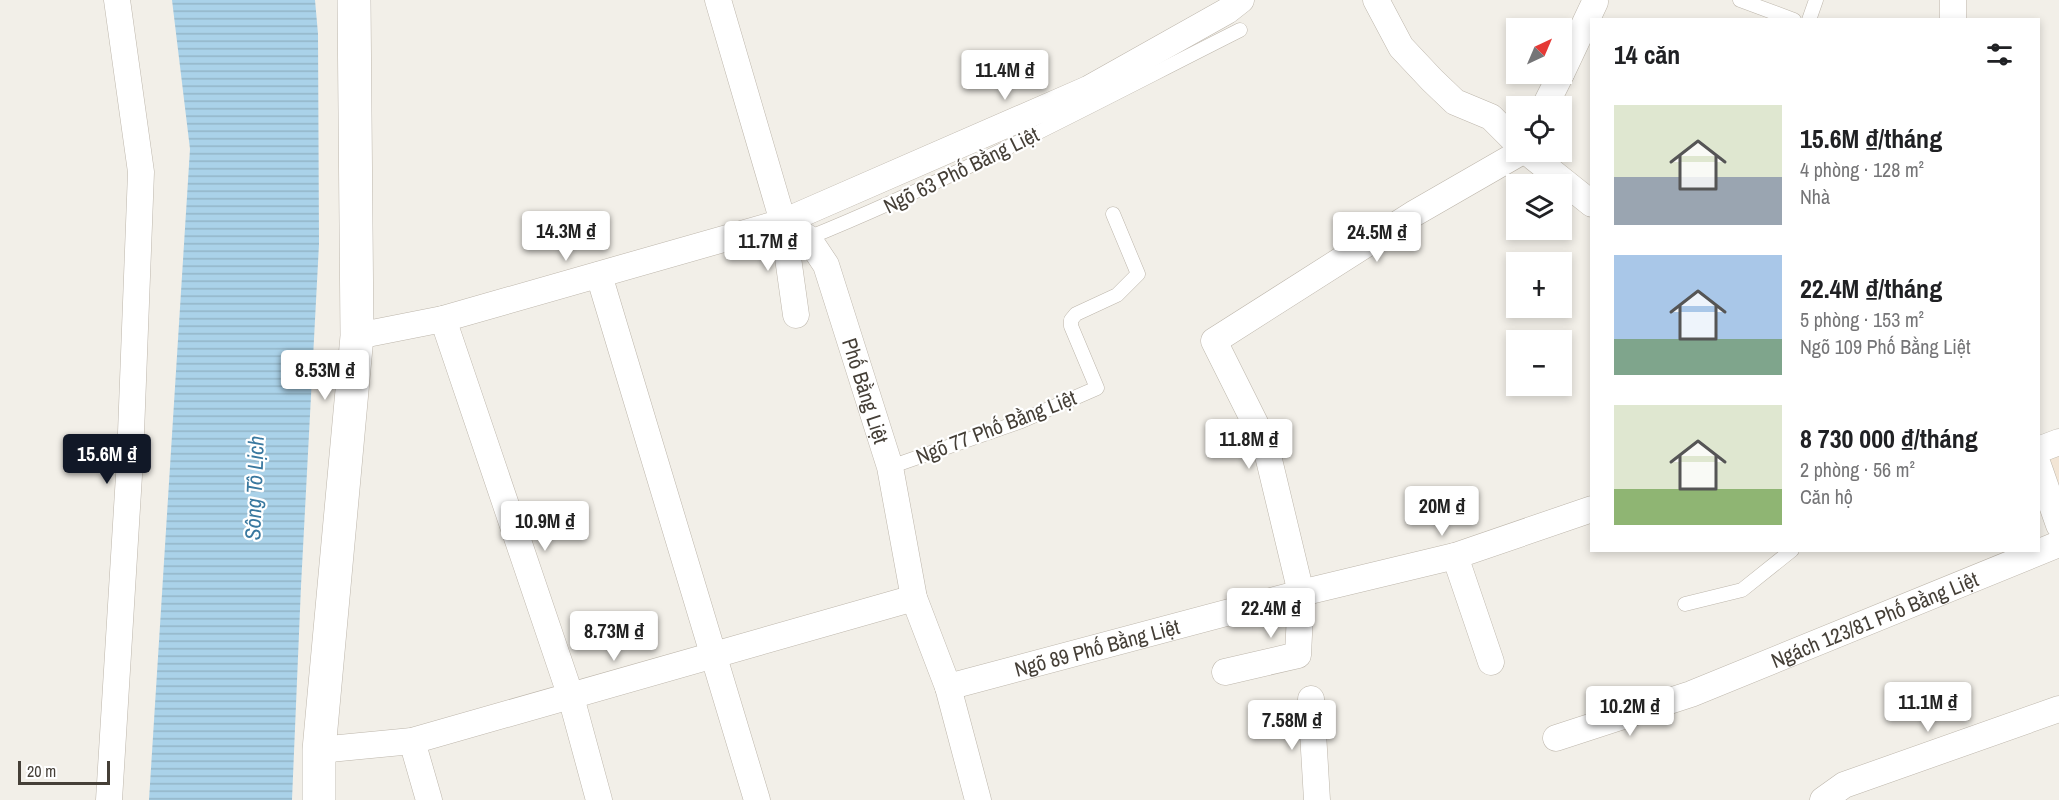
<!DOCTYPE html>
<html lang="vi">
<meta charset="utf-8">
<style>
:root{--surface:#fff;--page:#f2f2f2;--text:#202124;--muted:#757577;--accent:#111827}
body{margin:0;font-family:"Archivo Narrow",sans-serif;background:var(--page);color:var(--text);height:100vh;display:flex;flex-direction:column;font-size:22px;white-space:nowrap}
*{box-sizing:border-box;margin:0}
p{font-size:20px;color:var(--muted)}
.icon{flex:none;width:33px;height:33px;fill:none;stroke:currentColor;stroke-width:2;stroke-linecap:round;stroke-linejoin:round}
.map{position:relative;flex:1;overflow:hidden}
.panel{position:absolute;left:1590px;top:18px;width:450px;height:534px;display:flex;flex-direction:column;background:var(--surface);border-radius:0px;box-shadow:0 3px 9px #0003}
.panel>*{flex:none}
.needle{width:39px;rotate:44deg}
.buttons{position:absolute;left:1506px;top:18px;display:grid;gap:12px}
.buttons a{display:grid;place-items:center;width:66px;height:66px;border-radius:0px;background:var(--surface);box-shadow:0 3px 9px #0003;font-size:30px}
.scale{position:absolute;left:18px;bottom:15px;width:92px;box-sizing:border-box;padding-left:6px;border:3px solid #453f37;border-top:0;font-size:16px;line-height:21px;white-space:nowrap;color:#453f37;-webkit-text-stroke:4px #fff;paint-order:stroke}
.price{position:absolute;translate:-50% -51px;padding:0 14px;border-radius:6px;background:#fff;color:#222;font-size:20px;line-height:39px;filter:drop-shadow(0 2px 3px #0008)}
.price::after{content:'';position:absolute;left:50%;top:36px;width:18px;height:14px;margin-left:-9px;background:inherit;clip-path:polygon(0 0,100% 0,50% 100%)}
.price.current{background:var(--accent);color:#fff}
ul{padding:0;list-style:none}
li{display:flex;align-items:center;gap:18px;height:150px;padding:0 24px}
li span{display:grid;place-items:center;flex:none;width:168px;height:120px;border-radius:0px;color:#555}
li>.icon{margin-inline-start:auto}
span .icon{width:72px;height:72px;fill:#fffc;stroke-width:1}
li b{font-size:26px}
h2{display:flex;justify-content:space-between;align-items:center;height:72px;padding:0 24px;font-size:26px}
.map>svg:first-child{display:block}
</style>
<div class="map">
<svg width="2059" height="800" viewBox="0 0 2059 800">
<defs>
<pattern id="water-rules" width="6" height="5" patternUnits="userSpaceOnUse" patternTransform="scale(1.5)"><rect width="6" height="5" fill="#aad2e9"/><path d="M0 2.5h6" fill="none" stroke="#94b5c8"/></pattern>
</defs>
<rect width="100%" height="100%" fill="#f2efe8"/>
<path fill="#f2e5d5" d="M 2059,442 L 2059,499 L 2041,449 Z"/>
<path fill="url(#water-rules)" d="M 172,0 L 315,0 L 318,34 L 319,244 L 301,586 L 292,800 L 149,800 L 190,149 Z"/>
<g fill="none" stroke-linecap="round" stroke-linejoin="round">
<defs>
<g id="service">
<path d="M 1740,0 L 1794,20"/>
<path d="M 1809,20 L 1816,0"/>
<path d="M 808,238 C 956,178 1097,102 1240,30"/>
<path d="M 890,467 L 1019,422 L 1097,388 L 1071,326 L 1071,320 L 1076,314 L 1117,295 L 1138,274 L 1113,214"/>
<path d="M 1685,604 L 1742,590 L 1792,550"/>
</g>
<g id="minor">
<path d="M 718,0 L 783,222 L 796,315"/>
<path d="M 1376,0 L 1401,47 L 1432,80 L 1455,102 L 1491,117 L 1516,142"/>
<path d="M 1953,0 L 1953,20"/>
<path d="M 1562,72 L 1595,2"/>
<path d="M 1545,106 L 1561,74"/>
<path d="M 1527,152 L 1592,204"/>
<path id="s1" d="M 783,222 L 808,238 L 826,265 L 890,467 L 914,598 L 948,687 L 978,800"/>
<path d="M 599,275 L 757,800"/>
<path d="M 443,319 L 571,697 L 599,800"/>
<path d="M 357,336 L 443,319 L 783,222 L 1088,89 L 1227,11 L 1241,0"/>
<path d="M 2038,450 L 2059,442"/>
<path d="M 2038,465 L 2059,525"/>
<path d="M 1455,556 L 1491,662"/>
<path d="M 1225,672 L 1298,655 L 1301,593 L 1265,443 L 1214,341 L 1415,213 L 1521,152"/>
<path id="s2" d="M 948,687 L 1301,593 L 1455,556 L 1592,509"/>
<path d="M 1311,699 L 1317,800"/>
<path id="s3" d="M 1556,738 L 1691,694 L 2059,544"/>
<path d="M 412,741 L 429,800"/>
<path d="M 319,750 L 412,741 L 914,598"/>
<path d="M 109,800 L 130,459 L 141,172 L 117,0"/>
<path d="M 1823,800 L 1844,785 L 2059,709"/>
</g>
<path id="tertiary" d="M 319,800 L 319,750 L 357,336 L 354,0"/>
</defs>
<use href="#service" stroke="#bdb6ab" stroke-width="15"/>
<use href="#minor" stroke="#bdb6ab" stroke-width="27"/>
<use href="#tertiary" stroke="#bdb6ab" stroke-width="34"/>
<use href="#service" stroke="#fff" stroke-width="14"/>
<use href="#minor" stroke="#fff" stroke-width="26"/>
<use href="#tertiary" stroke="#fff" stroke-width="33"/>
</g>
<g text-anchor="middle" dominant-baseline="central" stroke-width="4.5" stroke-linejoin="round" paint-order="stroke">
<g font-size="21" fill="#453f37" stroke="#fff">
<text transform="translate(961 170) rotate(-26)">Ngõ 63 Phố Bằng Liệt</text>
<text stroke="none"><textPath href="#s1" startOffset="194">Phố Bằng Liệt</textPath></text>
<text transform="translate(996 427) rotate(-21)">Ngõ 77 Phố Bằng Liệt</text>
<text stroke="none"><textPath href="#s3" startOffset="340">Ngách 123/81 Phố Bằng Liệt</textPath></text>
<text stroke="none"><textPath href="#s2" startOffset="154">Ngõ 89 Phố Bằng Liệt</textPath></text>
</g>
<g font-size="22" font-style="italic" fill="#39789f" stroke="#fff">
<text transform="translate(254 488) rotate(-88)">Sông Tô Lịch</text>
</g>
</g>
</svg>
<div class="buttons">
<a><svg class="needle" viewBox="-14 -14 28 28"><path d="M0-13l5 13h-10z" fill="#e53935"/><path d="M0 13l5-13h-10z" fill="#757577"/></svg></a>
<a><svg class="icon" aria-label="locate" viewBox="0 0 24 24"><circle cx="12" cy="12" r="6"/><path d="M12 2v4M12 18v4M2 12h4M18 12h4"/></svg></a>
<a><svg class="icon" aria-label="layers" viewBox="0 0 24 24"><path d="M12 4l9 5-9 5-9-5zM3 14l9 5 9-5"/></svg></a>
<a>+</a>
<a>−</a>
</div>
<div class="scale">20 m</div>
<b class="price" style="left:1005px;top:101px">11.4M ₫</b>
<b class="price" style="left:566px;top:262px">14.3M ₫</b>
<b class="price" style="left:1377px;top:263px">24.5M ₫</b>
<b class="price" style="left:768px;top:272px">11.7M ₫</b>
<b class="price" style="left:325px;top:401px">8.53M ₫</b>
<b class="price" style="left:1249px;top:470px">11.8M ₫</b>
<b class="price current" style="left:107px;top:485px">15.6M ₫</b>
<b class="price" style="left:1442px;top:537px">20M ₫</b>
<b class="price" style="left:545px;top:552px">10.9M ₫</b>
<b class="price" style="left:1271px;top:639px">22.4M ₫</b>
<b class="price" style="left:614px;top:662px">8.73M ₫</b>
<b class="price" style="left:1928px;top:733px">11.1M ₫</b>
<b class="price" style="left:1630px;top:737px">10.2M ₫</b>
<b class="price" style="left:1292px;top:751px">7.58M ₫</b>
<section class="panel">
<h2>14 căn<svg class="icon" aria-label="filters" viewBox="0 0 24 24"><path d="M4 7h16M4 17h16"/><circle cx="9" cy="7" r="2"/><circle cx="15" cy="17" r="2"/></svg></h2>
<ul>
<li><span style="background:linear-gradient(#dfe7d0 60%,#9aa5b1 0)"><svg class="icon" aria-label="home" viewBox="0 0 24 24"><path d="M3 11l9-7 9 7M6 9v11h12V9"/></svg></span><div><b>15.6M ₫/tháng</b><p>4 phòng · 128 m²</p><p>Nhà</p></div></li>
<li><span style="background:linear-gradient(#a9c7e8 70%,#7fa58c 0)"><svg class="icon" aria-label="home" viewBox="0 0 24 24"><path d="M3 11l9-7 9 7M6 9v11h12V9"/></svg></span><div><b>22.4M ₫/tháng</b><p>5 phòng · 153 m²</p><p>Ngõ 109 Phố Bằng Liệt</p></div></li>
<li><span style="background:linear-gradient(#dfe7d0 70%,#8fb573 0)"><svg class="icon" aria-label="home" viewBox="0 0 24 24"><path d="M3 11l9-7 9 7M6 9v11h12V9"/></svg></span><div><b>8 730 000 ₫/tháng</b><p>2 phòng · 56 m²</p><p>Căn hộ</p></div></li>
</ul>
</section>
</div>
